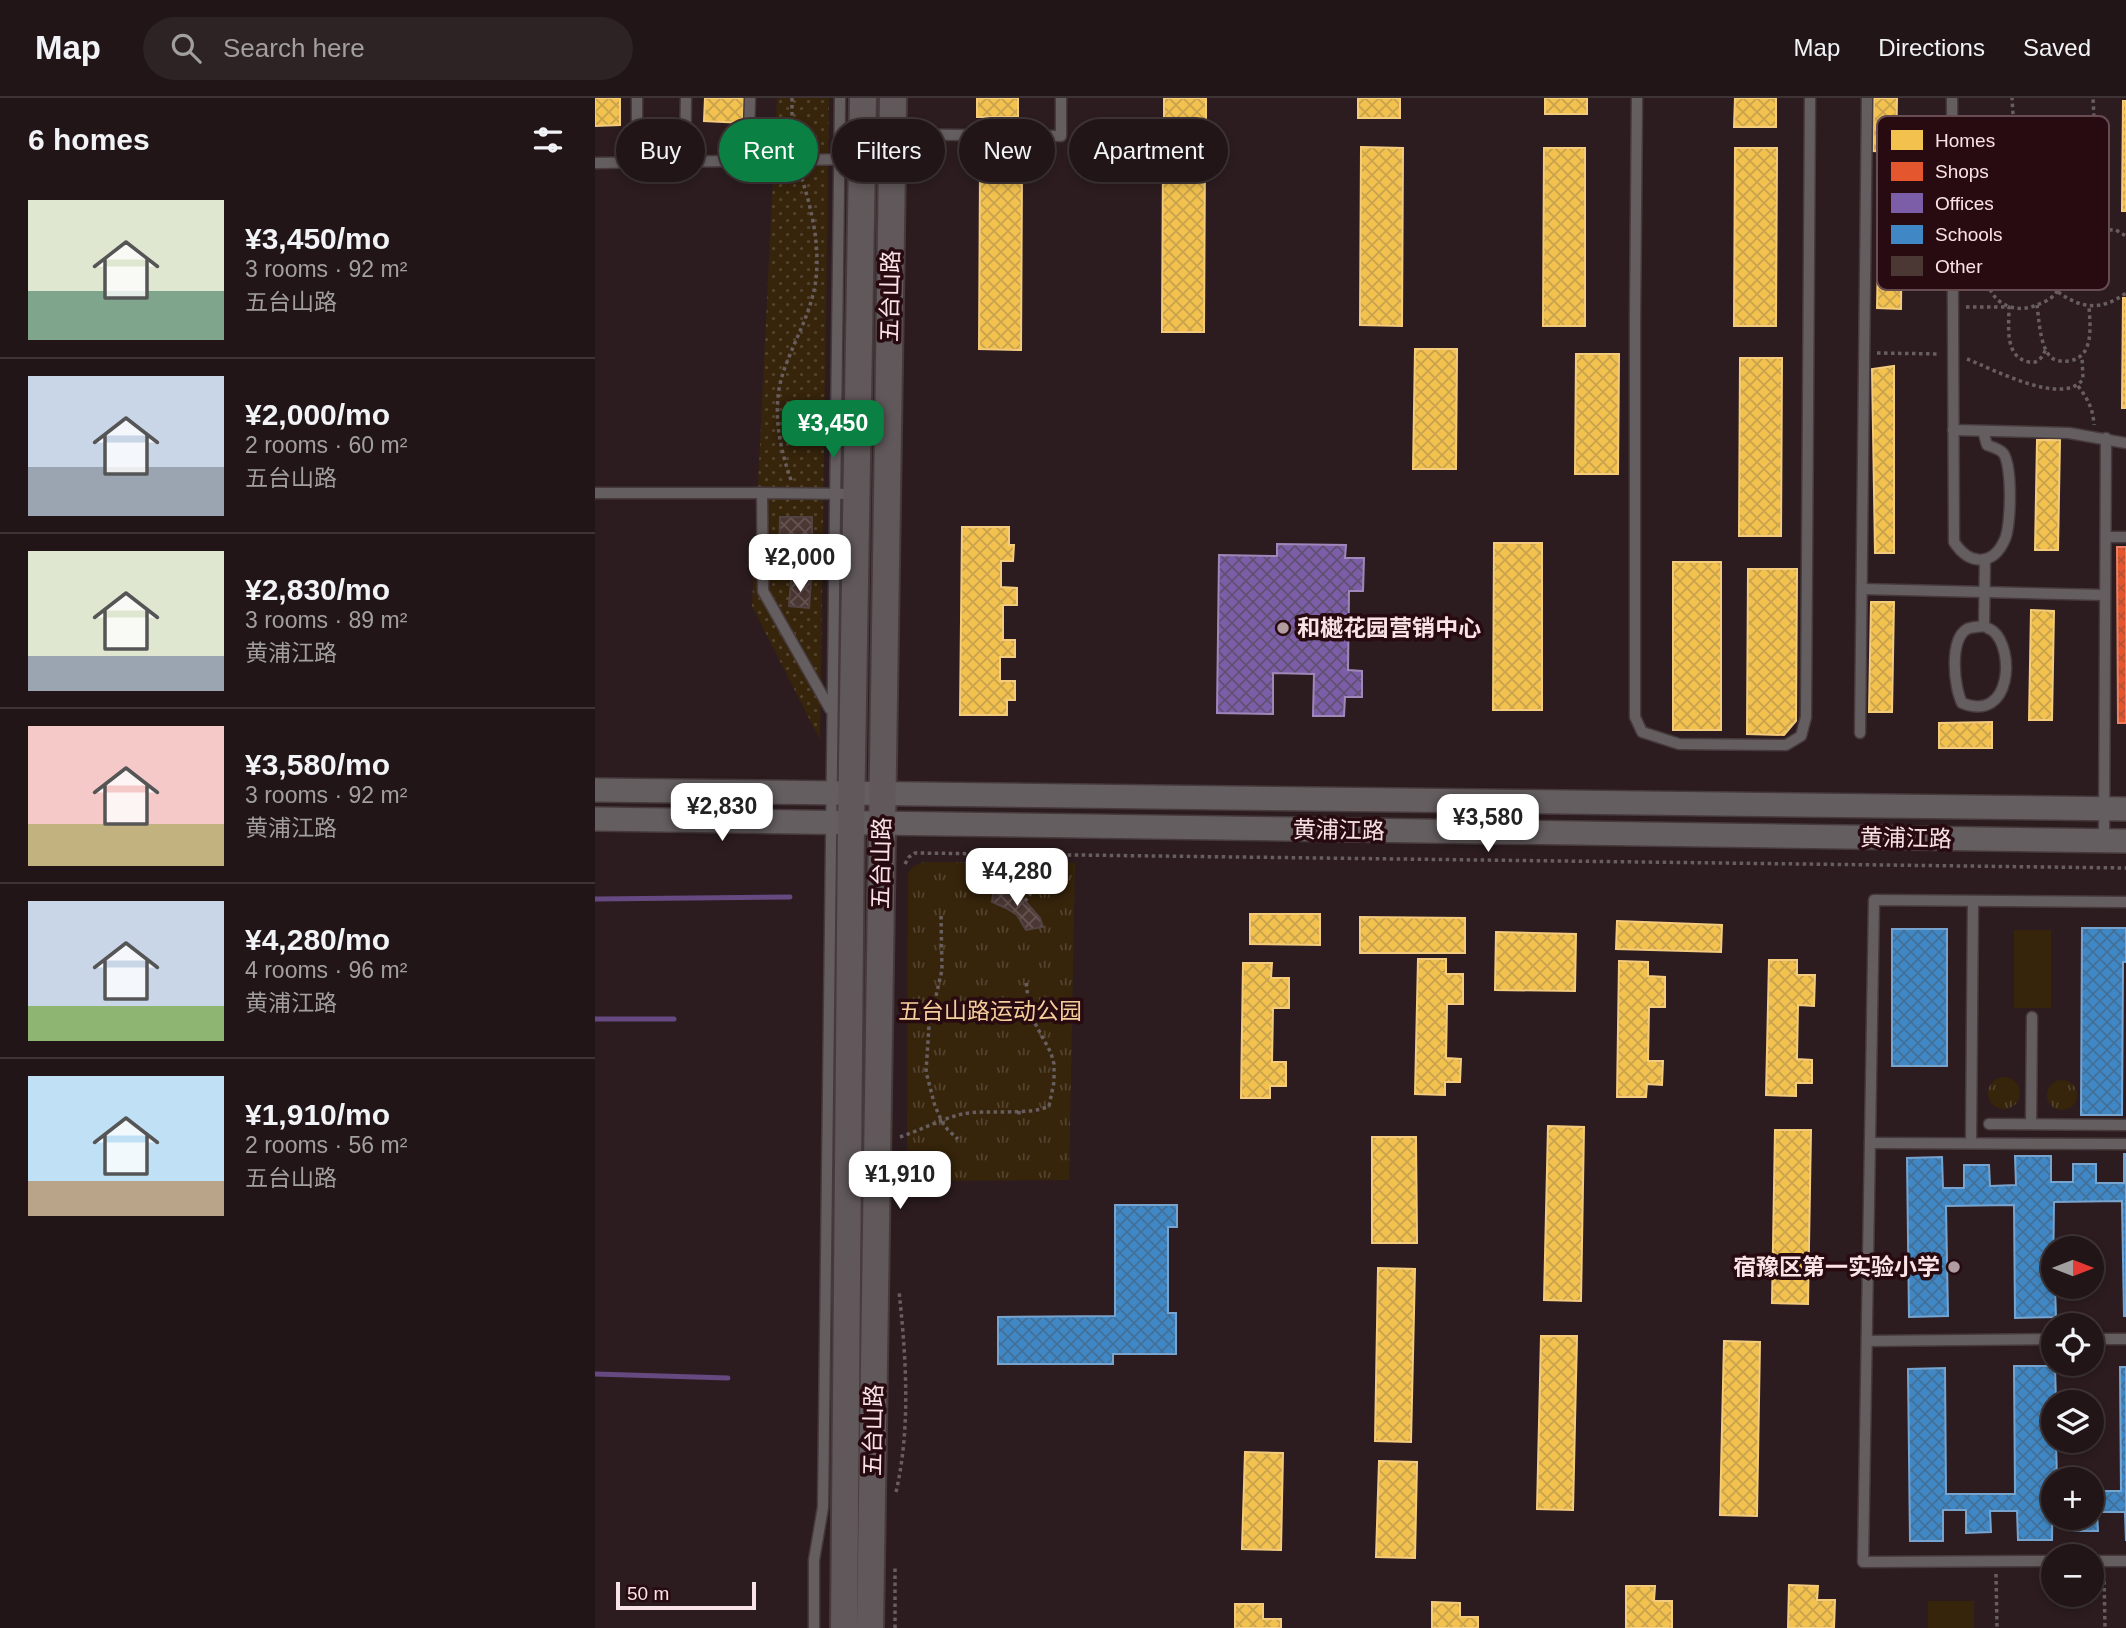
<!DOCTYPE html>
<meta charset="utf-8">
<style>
:root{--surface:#211517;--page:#2d2224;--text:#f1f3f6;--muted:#a29fa1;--line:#3e3436;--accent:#0b8043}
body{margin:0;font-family:Arial,"Noto Sans SC",sans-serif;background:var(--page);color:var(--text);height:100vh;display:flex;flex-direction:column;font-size:26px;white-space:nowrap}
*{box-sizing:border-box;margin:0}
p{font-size:23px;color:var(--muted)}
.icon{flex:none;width:38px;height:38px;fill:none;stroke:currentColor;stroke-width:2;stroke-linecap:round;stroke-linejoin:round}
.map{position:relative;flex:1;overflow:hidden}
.side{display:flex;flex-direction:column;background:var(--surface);width:595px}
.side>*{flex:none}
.banner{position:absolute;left:21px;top:21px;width:665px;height:63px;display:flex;gap:14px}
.needle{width:46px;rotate:90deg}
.tools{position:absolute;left:1446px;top:1138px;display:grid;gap:14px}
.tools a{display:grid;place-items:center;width:63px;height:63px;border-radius:50%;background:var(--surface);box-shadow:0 4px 10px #0003,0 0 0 2px var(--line);font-size:35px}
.scale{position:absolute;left:21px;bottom:18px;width:140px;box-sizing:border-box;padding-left:7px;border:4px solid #f9e3e6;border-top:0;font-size:19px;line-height:24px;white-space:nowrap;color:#f9e3e6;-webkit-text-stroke:5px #280b11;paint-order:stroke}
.price{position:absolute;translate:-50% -60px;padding:0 16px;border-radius:14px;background:#fff;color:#222;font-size:23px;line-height:46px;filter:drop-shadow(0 2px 4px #0008)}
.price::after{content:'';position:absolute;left:50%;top:42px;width:21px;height:16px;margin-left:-10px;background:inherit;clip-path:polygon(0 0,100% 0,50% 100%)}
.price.on{background:var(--accent);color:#fff}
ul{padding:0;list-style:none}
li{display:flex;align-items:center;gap:21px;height:175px;padding:0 28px}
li+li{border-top:2px solid var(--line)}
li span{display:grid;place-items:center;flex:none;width:196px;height:140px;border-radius:0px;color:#555}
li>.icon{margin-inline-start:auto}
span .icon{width:84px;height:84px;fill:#fffc;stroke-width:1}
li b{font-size:30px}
h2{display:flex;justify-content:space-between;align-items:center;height:84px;padding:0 28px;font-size:30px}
.pill{padding:0 24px;border-radius:32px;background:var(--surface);box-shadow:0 4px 10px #0003,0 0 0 2px var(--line);font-size:24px;line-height:63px}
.pill.on{background:var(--accent);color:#fff}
header{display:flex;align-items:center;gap:42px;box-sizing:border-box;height:98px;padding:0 35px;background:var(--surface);border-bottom:2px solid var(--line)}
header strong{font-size:33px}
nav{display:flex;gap:38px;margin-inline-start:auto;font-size:24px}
.search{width:490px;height:63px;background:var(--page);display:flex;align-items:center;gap:18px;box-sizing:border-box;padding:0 24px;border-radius:38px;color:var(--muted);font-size:26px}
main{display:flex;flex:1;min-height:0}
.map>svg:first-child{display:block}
</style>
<header>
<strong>Map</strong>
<div class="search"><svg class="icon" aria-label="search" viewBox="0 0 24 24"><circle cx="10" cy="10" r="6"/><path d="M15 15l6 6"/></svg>Search here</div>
<nav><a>Map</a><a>Directions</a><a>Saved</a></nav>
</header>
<main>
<section class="side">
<h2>6 homes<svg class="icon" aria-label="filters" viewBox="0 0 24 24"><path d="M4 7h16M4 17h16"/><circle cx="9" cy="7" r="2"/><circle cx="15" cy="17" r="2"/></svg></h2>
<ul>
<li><span style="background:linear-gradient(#dfe7d0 65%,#7fa58c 0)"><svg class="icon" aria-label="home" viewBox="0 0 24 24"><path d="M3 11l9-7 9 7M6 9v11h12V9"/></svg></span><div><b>¥3,450/mo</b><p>3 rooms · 92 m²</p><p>五台山路</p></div></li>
<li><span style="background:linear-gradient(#c9d6e8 65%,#9aa5b1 0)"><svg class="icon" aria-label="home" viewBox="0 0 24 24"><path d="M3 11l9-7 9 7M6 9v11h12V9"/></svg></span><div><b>¥2,000/mo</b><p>2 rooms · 60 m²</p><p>五台山路</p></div></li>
<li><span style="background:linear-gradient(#dfe7d0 75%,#9aa5b1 0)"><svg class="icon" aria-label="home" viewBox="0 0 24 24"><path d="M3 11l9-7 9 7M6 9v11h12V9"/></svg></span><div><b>¥2,830/mo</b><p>3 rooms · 89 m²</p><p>黄浦江路</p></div></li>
<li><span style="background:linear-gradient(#f6c9c9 70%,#c2b280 0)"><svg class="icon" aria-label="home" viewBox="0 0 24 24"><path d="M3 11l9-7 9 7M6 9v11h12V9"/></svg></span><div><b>¥3,580/mo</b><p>3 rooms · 92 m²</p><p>黄浦江路</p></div></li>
<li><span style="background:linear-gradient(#c9d6e8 75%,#8fb573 0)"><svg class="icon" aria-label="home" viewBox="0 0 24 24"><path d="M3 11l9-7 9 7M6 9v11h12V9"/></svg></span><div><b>¥4,280/mo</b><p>4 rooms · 96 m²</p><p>黄浦江路</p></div></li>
<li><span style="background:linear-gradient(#bfe0f5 75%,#b9a48a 0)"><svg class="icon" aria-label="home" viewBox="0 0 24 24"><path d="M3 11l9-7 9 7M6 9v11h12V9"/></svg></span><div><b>¥1,910/mo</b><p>2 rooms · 56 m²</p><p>五台山路</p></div></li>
</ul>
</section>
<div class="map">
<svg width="1531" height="1530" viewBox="0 0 1531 1530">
<defs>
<pattern id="grass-dots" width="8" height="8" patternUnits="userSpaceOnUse" patternTransform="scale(1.75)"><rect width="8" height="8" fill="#36240b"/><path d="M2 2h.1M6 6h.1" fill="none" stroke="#54442f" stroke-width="1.8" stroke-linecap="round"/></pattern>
<pattern id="park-tufts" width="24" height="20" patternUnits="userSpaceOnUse" patternTransform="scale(1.75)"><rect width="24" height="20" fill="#36240b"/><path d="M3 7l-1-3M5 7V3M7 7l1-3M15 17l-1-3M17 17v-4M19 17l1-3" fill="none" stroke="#54442f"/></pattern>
<pattern id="homes-cross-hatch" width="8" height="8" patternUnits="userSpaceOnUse" patternTransform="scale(1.75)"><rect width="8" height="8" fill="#f2c14e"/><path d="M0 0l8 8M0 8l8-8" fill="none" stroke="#c8a24c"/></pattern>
<pattern id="shops-cross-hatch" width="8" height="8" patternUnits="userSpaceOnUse" patternTransform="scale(1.75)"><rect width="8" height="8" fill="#e4572e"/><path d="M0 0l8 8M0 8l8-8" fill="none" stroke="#b65135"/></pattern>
<pattern id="offices-cross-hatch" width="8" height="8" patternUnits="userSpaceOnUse" patternTransform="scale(1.75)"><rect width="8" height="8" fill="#7b5ea7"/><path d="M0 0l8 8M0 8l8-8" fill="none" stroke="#615071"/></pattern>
<pattern id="schools-cross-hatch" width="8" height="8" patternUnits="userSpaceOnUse" patternTransform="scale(1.75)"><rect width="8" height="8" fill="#3f88c5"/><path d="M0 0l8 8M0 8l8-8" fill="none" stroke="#437098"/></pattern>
<pattern id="building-cross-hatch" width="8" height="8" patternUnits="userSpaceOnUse" patternTransform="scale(1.75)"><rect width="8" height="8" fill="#4b3734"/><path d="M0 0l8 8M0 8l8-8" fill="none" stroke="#665451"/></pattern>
</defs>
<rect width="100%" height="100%" fill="#2c1c1f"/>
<path fill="url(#grass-dots)" d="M 182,0 L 234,0 L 225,642 L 157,508 Z"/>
<g fill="url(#park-tufts)">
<path d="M 328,764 L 480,765 L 474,1082 L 312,1083 L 313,775 L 319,768 Z"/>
<circle cx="1409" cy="995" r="16"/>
<circle cx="1467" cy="997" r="15"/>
</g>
<g fill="#36240b">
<rect x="1419" y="832" width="37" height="78"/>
<rect x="1333" y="1503" width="46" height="27"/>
</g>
<g fill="url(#homes-cross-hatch)" stroke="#f4cb7c" stroke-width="2">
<path d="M 0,0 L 25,0 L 25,27 L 0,28 Z"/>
<path d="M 110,0 L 149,0 L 148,25 L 109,23 Z"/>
<rect x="382" y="0" width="41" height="19"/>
<rect x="569" y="0" width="42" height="25"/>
<rect x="763" y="0" width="42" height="20"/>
<rect x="950" y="0" width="42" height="16"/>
<path d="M 1140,0 L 1181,0 L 1181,29 L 1139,29 Z"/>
<path d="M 1279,0 L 1302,0 L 1301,54 L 1278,53 Z"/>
<path d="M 1528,3 L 1531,3 L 1531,113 L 1527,113 Z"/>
<path d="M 766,49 L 808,50 L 807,228 L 765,227 Z"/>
<path d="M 949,50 L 990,50 L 990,228 L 948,228 Z"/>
<path d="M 1140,50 L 1182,50 L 1181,228 L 1139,228 Z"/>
<path d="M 568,56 L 610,56 L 609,234 L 567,234 Z"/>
<path d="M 385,73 L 427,74 L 426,252 L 384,251 Z"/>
<path d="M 1284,100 L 1307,101 L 1306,211 L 1282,210 Z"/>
<path d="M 1528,200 L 1531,200 L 1531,310 L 1527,310 Z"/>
<path d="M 820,251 L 862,251 L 861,371 L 818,371 Z"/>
<path d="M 981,256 L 1024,256 L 1023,376 L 980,376 Z"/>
<path d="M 1145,260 L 1187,260 L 1186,438 L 1144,438 Z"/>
<path d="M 1299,268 L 1299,455 L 1280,455 L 1277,271 Z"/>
<path d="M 1442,342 L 1465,342 L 1463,452 L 1440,452 Z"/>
<path d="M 367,429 L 414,429 L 414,447 L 419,447 L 418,463 L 406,463 L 406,489 L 422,490 L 422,507 L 408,507 L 408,542 L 420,542 L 420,559 L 405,559 L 405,583 L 420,583 L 420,602 L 412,602 L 412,617 L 365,617 Z"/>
<path d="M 899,445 L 947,445 L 947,612 L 898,612 Z"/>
<rect x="1078" y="464" width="48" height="168"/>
<path d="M 1153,471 L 1202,471 L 1201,623 L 1189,637 L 1152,636 Z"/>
<path d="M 1276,504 L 1299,504 L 1297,614 L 1274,614 Z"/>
<path d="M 1436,512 L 1459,513 L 1457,622 L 1434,622 Z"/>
<path d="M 1397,624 L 1397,650 L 1344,650 L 1344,625 Z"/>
<path d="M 655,816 L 725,816 L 725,847 L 655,846 Z"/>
<path d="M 765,819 L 870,820 L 870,855 L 765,855 Z"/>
<path d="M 1022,823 L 1127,827 L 1126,854 L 1021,851 Z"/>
<path d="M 901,834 L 981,836 L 980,893 L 900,892 Z"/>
<path d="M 823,861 L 851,861 L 851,876 L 868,876 L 868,906 L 852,906 L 851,960 L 866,961 L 865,984 L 850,984 L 850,997 L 820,996 Z"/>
<path d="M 1174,862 L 1202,862 L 1202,877 L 1220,877 L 1219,908 L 1203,907 L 1202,961 L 1217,962 L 1217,985 L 1201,985 L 1201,998 L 1171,997 Z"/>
<path d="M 1024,863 L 1053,864 L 1053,878 L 1070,879 L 1070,909 L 1054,909 L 1053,963 L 1068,963 L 1067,987 L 1052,986 L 1051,999 L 1022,999 Z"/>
<path d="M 648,865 L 677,865 L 676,880 L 694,880 L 694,910 L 678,910 L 677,964 L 691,964 L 691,988 L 675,988 L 675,1000 L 646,1000 Z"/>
<path d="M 953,1028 L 989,1029 L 986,1203 L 949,1202 Z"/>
<path d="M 1180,1032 L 1216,1032 L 1213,1206 L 1177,1205 Z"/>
<path d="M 777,1039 L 821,1039 L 822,1145 L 777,1145 Z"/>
<path d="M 783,1170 L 820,1171 L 816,1344 L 780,1343 Z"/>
<path d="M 946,1238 L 982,1238 L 978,1412 L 942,1411 Z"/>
<path d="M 1129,1243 L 1165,1244 L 1162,1418 L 1125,1417 Z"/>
<path d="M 650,1354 L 688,1355 L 686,1452 L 647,1451 Z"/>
<path d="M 784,1363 L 822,1364 L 820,1460 L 781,1459 Z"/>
<path d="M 1194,1487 L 1223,1488 L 1222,1502 L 1240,1502 L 1239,1530 L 1193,1530 Z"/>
<path d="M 1031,1488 L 1060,1488 L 1059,1503 L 1077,1503 L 1077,1530 L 1031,1530 Z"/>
<path d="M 837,1504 L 865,1505 L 865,1519 L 883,1519 L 883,1530 L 837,1530 Z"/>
<path d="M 640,1506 L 668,1506 L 668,1521 L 686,1521 L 686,1530 L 640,1530 Z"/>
</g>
<path fill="url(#shops-cross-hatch)" stroke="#ea8165" stroke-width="2" d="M 1522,449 L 1531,449 L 1531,625 L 1523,625 Z"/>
<path fill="url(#offices-cross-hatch)" stroke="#a186ba" stroke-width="2" d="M 682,446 L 751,447 L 750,460 L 769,460 L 768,493 L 754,493 L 753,572 L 767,573 L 767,599 L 750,599 L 749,618 L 718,618 L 719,576 L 678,575 L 678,616 L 622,615 L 624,457 L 682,458 Z"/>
<g fill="url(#schools-cross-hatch)" stroke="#77a3cf" stroke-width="2">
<path d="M 1487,830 L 1531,830 L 1531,864 L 1528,864 L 1527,1017 L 1486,1017 Z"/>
<rect x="1297" y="831" width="55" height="137"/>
<path d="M 1529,1056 L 1531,1056 L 1531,1218 L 1529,1218 L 1527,1103 L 1459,1104 L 1458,1188 L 1460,1188 L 1461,1219 L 1420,1220 L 1419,1107 L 1351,1108 L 1353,1218 L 1314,1219 L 1312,1060 L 1347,1059 L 1348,1090 L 1369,1090 L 1369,1067 L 1394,1067 L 1395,1088 L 1421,1087 L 1420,1058 L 1456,1058 L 1456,1084 L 1478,1084 L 1478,1066 L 1501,1066 L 1501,1085 L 1529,1085 Z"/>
<path d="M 520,1107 L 582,1107 L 582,1129 L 573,1129 L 573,1215 L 581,1215 L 581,1256 L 518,1256 L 518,1266 L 403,1266 L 403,1219 L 520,1218 Z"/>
<path d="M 1419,1268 L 1460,1268 L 1461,1304 L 1458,1304 L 1458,1342 L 1461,1342 L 1462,1381 L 1458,1381 L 1457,1442 L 1423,1442 L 1422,1413 L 1395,1413 L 1396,1434 L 1371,1435 L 1371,1412 L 1348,1412 L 1348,1443 L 1315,1443 L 1313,1271 L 1350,1270 L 1351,1396 L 1420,1396 Z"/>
<path d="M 1525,1269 L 1531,1269 L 1531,1443 L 1530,1414 L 1502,1414 L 1503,1433 L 1479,1433 L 1479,1419 L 1496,1419 L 1496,1393 L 1526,1393 Z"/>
</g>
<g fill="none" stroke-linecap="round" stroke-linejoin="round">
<g stroke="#654980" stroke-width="5">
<path d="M 0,801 L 195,799"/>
<path d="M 0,921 L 79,921"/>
<path d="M 0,1276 L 133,1280"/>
</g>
</g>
<g fill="url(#building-cross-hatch)" stroke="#524343" stroke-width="2">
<path d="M 185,419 L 217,419 L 217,471 L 184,471 Z"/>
<path d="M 196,482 L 216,483 L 214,510 L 194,508 Z"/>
<path d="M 399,788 L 412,791 L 430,803 L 445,820 L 448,829 L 431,832 L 422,817 L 411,810 L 397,804 Z"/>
</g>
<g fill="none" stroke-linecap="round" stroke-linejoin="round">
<defs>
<g id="service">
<path d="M 1042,0 L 1040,223 L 1040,619 L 1047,634 L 1084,646 L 1191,647 L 1206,638 L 1211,619 L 1215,0"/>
<path d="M 1357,0 L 1359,444 C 1374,467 1398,469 1410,441 C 1416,428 1418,363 1407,354 C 1404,351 1397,349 1392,347 L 1388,333"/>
<path d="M 268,36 L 466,38 L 466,0"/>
<path d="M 153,63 L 155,0"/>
<path d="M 42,64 L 42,0"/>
<path d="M 90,64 L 91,0"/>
<path d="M 0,65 L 265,61"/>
<path d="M 1358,332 L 1474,335 L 1531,345"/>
<path d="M 0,395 L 167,395"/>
<path d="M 1511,439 L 1531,439"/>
<path d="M 1267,491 L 1510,497"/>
<path d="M 1389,528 C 1384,529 1376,529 1372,531 C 1354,542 1359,589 1367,605 C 1417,625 1420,551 1398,533 C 1397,532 1390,529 1389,528 L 1390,461"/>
<path d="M 235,611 L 168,493 L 167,395 L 261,396"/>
<path d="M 1265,635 L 1272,0"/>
<path d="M 1509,742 L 1511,340"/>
<path d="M 1394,1026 L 1531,1027"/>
<path d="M 1436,1026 L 1437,919"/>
<path d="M 1275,1045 L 1531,1046"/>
<path d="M 1376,1045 L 1378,803"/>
<path d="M 1496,1241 L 1531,1241"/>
<path d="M 1272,1243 L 1458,1241"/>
<path d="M 1458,1463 L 1268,1464 L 1279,802 L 1531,804"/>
<path d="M 1496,1463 L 1531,1463"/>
<path d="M 219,1530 L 219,1462 L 228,1409 L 245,0"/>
</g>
<g id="tertiary">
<path d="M 0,692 L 1531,711"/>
<path d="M 0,721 L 1531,743"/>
</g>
<g id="secondary">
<path d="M 249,1530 L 256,725 L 268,0"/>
<path d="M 275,1530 L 298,0"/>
</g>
</defs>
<use href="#service" stroke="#473a3c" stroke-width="13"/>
<use href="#tertiary" stroke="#473a3c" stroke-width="26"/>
<use href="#secondary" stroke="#473a3c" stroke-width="30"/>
<g stroke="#685e60" stroke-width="3.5" stroke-dasharray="3.5 3.5" stroke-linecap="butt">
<path d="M 197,0 L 197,35 L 200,50"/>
<path d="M 1420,49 L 1456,51 L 1488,33 L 1499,20 L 1498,0"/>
<path d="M 1457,67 C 1466,67 1478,65 1486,69 C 1509,80 1501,111 1500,131"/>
<path d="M 1397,80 L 1403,93 L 1429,129"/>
<path d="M 1371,84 L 1397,80 L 1410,59 L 1420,49 L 1417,0"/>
<path d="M 1284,86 L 1346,86"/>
<path d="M 1413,129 C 1418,129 1425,128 1430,129 C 1456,135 1476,168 1462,193 C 1457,202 1447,205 1439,208 C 1418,216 1394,204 1392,179 C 1391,174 1392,168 1393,163 C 1393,156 1393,148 1396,141 C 1399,135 1407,132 1413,129 Z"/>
<path d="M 1372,135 L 1401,135"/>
<path d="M 1448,138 C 1461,109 1458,81 1456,51"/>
<path d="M 1463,156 L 1476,137 L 1485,131 L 1521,132 L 1531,138"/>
<path d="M 1463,194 C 1487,211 1506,213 1531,195"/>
<path d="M 1442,207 C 1444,221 1445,251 1457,260 C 1461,263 1469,264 1473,263 C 1500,260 1495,227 1494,208"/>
<path d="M 1371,209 L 1414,209 C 1414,229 1409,259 1434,264 C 1444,266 1447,259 1451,251"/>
<path d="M 1282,255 L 1344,256"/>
<path d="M 1372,261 C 1398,271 1468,309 1488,281 L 1487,259"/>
<path d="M 1483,288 C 1493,301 1498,311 1499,327"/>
<path d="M 196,382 C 184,348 176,308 189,272 C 200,241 217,213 221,181 C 225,145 216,108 205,75"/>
<path d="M 310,766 L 314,759 L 320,755 L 1531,770"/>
<path d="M 430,803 L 444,784 L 457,757"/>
<path d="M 346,818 L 347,872 L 334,928 L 331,974 L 340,1008 L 347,1024 L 353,1032 L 363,1041"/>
<path d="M 424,1013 L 424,1020"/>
<path d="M 305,1039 C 326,1032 346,1021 367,1016 C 392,1011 436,1018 454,1008 L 459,984 L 459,966 L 456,955 L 435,916 L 431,884"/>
<path d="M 301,1394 C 316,1329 311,1259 304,1193"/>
<path d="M 1401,1476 L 1402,1530"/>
<path d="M 1509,1476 L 1510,1530"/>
<path d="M 300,1530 L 300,1468"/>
</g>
<use href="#service" stroke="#655e61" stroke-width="10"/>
<use href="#tertiary" stroke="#655e61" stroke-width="23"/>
<use href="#secondary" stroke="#60585a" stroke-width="26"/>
</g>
<g fill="#b19da0" stroke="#280b11" stroke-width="2.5">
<circle cx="688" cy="530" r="7"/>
<circle cx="1359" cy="1169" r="7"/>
</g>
<g text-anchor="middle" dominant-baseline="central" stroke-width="7" stroke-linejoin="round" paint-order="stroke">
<g font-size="23" fill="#f9e3e6" stroke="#280b11">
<text transform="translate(295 198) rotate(-89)">五台山路</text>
<text transform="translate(744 732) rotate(1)">黄浦江路</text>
<text transform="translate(1311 740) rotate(1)">黄浦江路</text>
<text transform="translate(286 765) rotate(-89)">五台山路</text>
<text transform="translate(278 1332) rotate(-89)">五台山路</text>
</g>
<g font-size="23" font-weight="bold" fill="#f9e3e6" stroke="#280b11" text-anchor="start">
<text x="702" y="530">和樾花园营销中心</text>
<text x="1345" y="1169" text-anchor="end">宿豫区第一实验小学</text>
</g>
<g font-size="23" fill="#f5ce9c" stroke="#280b11">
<text x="395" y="913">五台山路运动公园</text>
</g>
</g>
<rect x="1282" y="18" width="232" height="174" rx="10" fill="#280b11" stroke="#674c51" stroke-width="2"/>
<rect x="1296" y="32" width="32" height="20" fill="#f2c14e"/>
<rect x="1296" y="64" width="32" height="19" fill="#e4572e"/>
<rect x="1296" y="95" width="32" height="20" fill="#7b5ea7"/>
<rect x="1296" y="127" width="32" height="19" fill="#3f88c5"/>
<rect x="1296" y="158" width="32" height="20" fill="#4b3734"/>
<g font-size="19" fill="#f9e3e6">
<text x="1340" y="49">Homes</text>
<text x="1340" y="80">Shops</text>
<text x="1340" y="112">Offices</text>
<text x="1340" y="143">Schools</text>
<text x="1340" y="175">Other</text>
</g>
</svg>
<div class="tools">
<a><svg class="needle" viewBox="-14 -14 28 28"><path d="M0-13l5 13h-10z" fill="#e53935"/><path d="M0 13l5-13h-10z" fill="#a29fa1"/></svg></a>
<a><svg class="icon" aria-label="locate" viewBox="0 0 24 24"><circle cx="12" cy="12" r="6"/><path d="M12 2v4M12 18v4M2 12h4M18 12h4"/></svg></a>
<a><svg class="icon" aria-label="layers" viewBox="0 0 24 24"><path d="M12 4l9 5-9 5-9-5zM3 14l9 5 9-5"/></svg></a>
<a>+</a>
<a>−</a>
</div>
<div class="scale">50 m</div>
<b class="price on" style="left:238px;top:362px">¥3,450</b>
<b class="price" style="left:205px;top:496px">¥2,000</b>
<b class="price" style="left:127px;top:745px">¥2,830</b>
<b class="price" style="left:893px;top:756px">¥3,580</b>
<b class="price" style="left:422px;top:810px">¥4,280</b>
<b class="price" style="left:305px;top:1113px">¥1,910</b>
<div class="banner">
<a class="pill">Buy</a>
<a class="pill on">Rent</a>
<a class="pill">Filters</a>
<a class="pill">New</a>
<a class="pill">Apartment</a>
</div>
</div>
</main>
